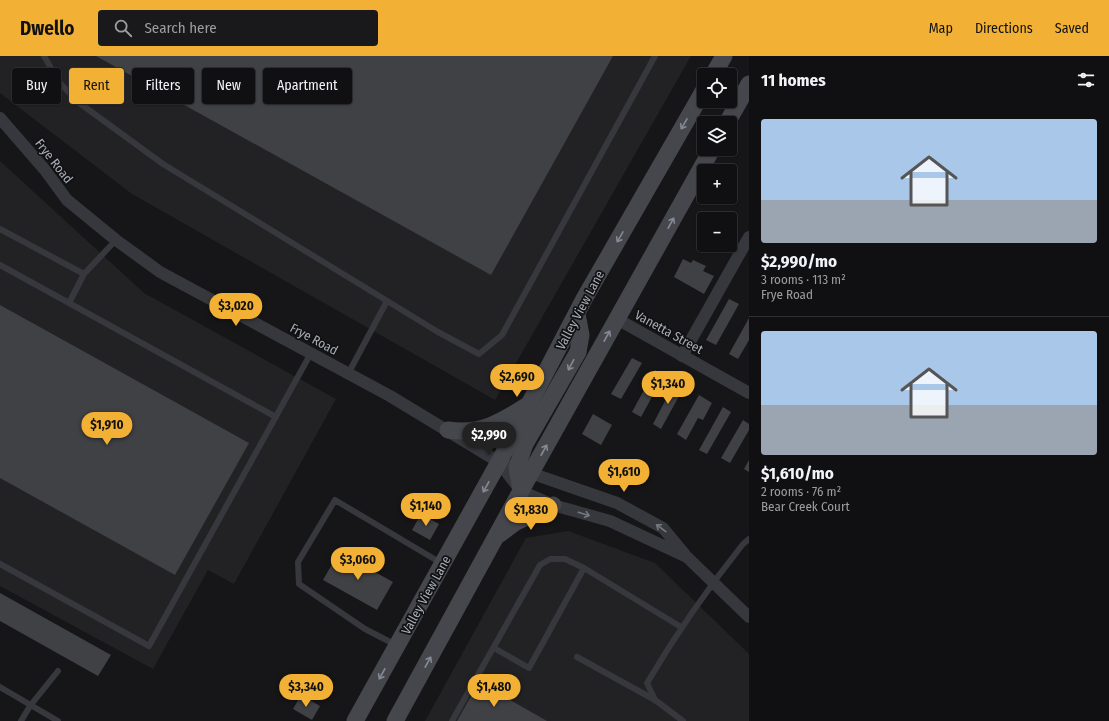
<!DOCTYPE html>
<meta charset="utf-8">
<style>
:root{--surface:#101012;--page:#19191b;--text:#f1f3f6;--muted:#9c9d9f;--line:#303032;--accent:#f2b134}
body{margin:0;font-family:"Fira Sans Condensed",sans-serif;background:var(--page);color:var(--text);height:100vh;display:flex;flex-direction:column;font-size:15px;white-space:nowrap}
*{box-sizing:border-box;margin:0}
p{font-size:13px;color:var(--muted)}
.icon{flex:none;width:22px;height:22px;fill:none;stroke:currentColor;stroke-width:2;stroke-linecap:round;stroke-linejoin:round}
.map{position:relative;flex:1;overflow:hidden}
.details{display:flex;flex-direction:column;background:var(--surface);width:360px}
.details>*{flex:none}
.banner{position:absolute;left:12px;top:12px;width:380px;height:36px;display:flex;gap:8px}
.tools{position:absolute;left:697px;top:12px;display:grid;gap:8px}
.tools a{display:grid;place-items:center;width:40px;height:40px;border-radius:4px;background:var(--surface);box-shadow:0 1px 3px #0004,0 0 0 1px var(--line);font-size:20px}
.price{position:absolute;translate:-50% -34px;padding:0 9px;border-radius:14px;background:var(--accent);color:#111;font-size:13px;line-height:26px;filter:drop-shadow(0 1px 2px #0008)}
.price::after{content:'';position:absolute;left:50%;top:24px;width:12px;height:9px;margin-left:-6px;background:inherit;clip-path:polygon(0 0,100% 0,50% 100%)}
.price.on{background:#222;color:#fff}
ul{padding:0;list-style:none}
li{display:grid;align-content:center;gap:8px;height:212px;padding:0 12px}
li+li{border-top:1px solid var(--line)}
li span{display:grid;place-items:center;height:124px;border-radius:4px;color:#555}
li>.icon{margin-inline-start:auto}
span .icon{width:72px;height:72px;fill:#fffc;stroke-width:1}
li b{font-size:17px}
h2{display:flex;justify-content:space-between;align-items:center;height:48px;padding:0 12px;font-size:17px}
.chip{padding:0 14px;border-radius:4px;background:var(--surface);box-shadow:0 1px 3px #0004,0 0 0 1px var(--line);font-size:14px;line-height:36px}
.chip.on{background:var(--accent);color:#111}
header{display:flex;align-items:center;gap:24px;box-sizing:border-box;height:56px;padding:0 20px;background:var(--accent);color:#111}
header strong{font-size:19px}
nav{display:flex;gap:22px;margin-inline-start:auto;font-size:14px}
.search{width:280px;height:36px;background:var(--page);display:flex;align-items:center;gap:10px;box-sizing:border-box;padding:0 14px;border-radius:4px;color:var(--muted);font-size:15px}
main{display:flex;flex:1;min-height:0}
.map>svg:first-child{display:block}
</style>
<header>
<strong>Dwello</strong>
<div class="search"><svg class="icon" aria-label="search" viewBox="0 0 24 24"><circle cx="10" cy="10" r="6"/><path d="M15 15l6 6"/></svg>Search here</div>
<nav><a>Map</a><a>Directions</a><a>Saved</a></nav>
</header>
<main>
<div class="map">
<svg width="749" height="665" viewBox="0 0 749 665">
<rect width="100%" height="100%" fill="#161618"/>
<g fill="#222225">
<path d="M 0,0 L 691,0 L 495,344 L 132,138 L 0,37 Z"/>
<path d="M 0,105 L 144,237 L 336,343 L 234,528 L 208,514 L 153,613 L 0,530 Z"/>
<path d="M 568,475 L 655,507 L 749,598 L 749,665 L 425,665 L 526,482 Z"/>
</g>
<g fill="#404145">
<path d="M 96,0 L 613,0 L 491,219 Z"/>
<path d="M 683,203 L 691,207 L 693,204 L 706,210 L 703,215 L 714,220 L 704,238 L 674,221 Z"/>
<path d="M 729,243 L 739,248 L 716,289 L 706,284 Z"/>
<path d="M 0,249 L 249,387 L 175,519 L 0,422 Z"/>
<path d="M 749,262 L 749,284 L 738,303 L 729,298 Z"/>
<path d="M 632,302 L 642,307 L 621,343 L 611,338 Z"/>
<path d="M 655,314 L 664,319 L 641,361 L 632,356 Z"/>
<path d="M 675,326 L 684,331 L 661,373 L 653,368 Z"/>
<path d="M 699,339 L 712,347 L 703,364 L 698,362 L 686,384 L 677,378 Z"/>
<path d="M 723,351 L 731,356 L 707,398 L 699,394 Z"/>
<path d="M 593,358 L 612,369 L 601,389 L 582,378 Z"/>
<path d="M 743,364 L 749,368 L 749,374 L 730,407 L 721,402 Z"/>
<path d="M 749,404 L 749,416 L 744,413 Z"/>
<path d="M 421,458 L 439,468 L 430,484 L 412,474 Z"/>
<path d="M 339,496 L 393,526 L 377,554 L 323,524 Z"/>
<path d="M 0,537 L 111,599 L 98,620 L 0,565 Z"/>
<path d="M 479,626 L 547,665 L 457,665 Z"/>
<path d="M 301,639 L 320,650 L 312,664 L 293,653 Z"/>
</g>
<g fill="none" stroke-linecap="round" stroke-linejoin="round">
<g stroke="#37383d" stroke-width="6">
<path d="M 44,0 L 59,26 L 78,46 L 163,108 L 438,276 L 479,298 L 502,279 L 655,0"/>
<path d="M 0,173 L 84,218 L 116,184"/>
<path d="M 0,209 L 276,361"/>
<path d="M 69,247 L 84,218"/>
<path d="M 348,318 L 387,245"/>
<path d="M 0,508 L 149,590 L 311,297"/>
<path d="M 396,589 L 365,573 L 299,528 L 298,506 L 335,444 L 441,507"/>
<path d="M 494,592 L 529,612 L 584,512"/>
<path d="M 577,601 L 655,644"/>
<path d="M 0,631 L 58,665"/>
<path d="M 21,665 L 30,650 L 58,615"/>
<path d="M 452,665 L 540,509 L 550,503 L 565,503 L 584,512 L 681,571"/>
<path d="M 683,665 L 655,644 L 647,627 C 676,578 708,532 743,488 L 749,483"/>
</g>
<g stroke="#37383d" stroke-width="12">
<path d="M 0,62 L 45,114 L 67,144 L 116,184 L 160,216 L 390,340 L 499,406"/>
<path d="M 617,263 L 749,337"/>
<path d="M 682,300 L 749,181"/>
<path d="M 687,501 L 610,465 L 553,449 L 521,435 L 499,406 L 617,447 L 663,472 L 687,501 L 749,561"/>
</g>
<g stroke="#45474d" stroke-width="17">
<path d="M 713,19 L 724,0"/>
<path d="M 727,67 L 749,28"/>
<path d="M 448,374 C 481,379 501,366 528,349"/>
<path d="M 521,435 L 517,411 L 525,388 L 578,296 L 581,279 L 577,258"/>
<path d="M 500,478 L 516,466 L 553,449"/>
<path d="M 355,665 L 499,406 L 584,243 L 704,34"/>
<path d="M 395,665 L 528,422 L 712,93"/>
</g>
</g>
<defs><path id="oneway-shaft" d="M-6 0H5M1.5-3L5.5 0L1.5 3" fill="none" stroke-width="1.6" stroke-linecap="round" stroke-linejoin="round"/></defs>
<g stroke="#858993">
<use href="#oneway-shaft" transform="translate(684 68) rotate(120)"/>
<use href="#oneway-shaft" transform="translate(671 167) rotate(-61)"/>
<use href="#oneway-shaft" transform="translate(620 181) rotate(120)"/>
<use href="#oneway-shaft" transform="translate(607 280) rotate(-61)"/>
<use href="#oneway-shaft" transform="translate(571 309) rotate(118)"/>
<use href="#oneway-shaft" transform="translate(544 394) rotate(-61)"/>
<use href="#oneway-shaft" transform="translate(486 431) rotate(119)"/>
<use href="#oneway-shaft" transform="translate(428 606) rotate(-61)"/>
<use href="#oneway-shaft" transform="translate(382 618) rotate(119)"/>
</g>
<g stroke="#757881">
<use href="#oneway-shaft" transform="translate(584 458) rotate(17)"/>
<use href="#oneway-shaft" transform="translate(661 472) rotate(-143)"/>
</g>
<g text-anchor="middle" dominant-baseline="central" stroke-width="3.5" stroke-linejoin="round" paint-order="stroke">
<g font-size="13" fill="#a8adb8" stroke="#111113">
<text transform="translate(54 105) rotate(52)">Frye Road</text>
<text transform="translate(580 254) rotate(-62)">Valley View Lane</text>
<text transform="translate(669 276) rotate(29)">Vanetta Street</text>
<text transform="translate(314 283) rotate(28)">Frye Road</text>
<text transform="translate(426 539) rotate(-61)">Valley View Lane</text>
</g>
</g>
</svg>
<div class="tools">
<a><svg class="icon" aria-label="locate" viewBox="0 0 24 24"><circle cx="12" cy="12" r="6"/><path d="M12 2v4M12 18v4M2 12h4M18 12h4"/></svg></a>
<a><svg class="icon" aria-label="layers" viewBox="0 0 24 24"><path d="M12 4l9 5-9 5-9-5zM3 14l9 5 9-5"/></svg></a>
<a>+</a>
<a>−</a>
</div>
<b class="price" style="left:236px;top:271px">$3,020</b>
<b class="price" style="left:517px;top:342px">$2,690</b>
<b class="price" style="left:668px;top:349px">$1,340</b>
<b class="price" style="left:107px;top:390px">$1,910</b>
<b class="price on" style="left:489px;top:400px">$2,990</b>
<b class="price" style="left:624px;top:437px">$1,610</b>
<b class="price" style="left:426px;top:471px">$1,140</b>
<b class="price" style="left:531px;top:475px">$1,830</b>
<b class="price" style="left:358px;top:525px">$3,060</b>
<b class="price" style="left:306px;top:652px">$3,340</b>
<b class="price" style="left:494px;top:652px">$1,480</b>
<div class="banner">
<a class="chip">Buy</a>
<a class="chip on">Rent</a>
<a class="chip">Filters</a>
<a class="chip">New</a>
<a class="chip">Apartment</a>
</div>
</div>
<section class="details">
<h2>11 homes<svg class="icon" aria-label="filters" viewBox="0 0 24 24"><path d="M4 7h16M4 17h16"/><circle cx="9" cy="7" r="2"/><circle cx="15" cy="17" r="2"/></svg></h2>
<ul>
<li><span style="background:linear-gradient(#a9c7e8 65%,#9aa5b1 0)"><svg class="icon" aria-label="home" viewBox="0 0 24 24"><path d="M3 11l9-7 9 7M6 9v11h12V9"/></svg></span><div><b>$2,990/mo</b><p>3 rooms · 113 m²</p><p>Frye Road</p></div></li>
<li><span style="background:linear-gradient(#a9c7e8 60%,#9aa5b1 0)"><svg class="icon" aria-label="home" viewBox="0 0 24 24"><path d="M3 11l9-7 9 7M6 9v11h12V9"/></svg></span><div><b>$1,610/mo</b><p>2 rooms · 76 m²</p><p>Bear Creek Court</p></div></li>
</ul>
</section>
</main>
